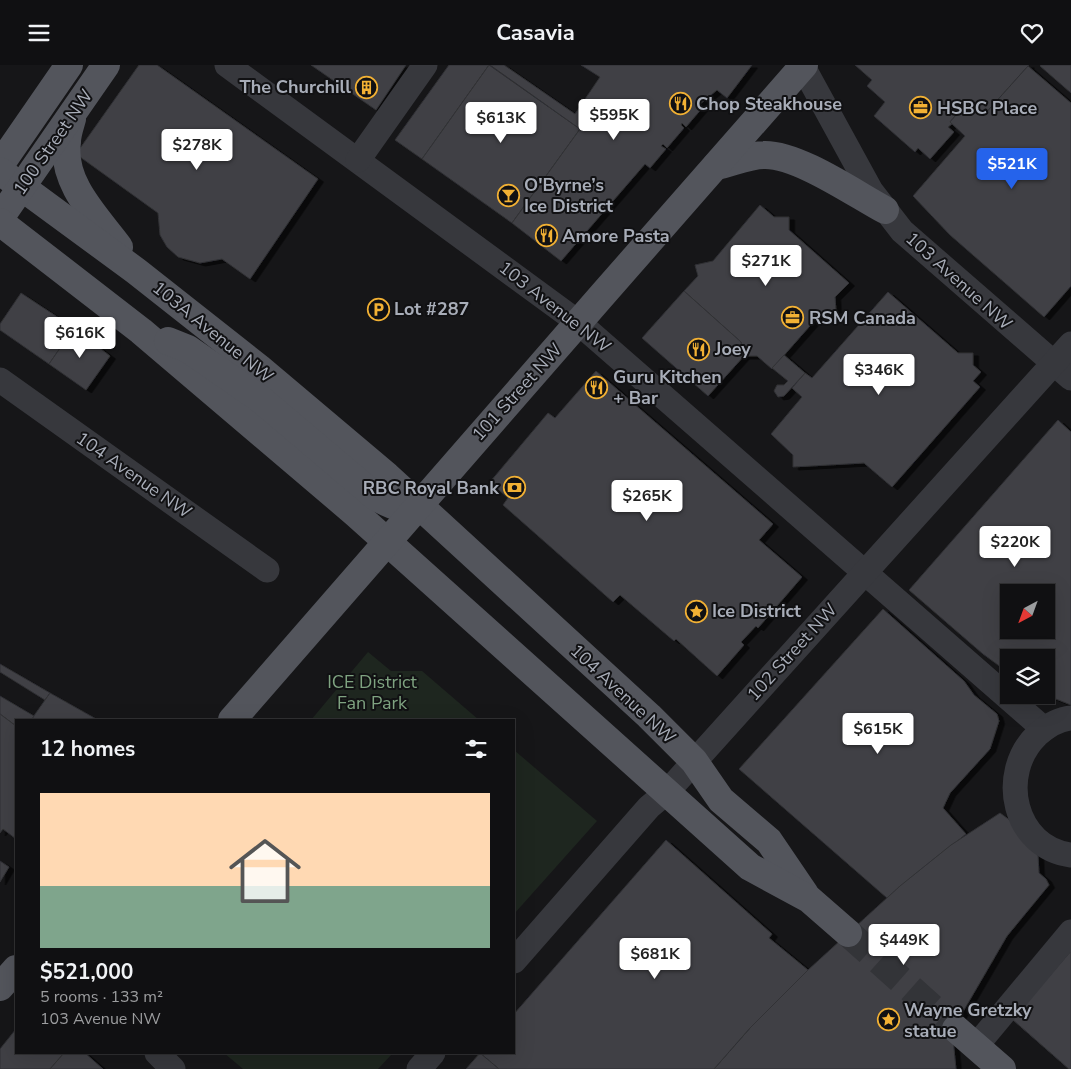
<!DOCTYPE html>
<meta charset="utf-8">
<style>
:root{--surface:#101012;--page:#1e1e20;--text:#f1f3f6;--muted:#9c9d9f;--line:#303032;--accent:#2563eb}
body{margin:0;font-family:"Nunito Sans",sans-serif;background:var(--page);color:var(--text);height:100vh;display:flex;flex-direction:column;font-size:19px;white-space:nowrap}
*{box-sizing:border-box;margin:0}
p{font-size:16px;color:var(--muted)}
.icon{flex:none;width:28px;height:28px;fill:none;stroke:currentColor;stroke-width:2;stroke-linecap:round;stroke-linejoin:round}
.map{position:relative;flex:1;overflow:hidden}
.panel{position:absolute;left:15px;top:654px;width:500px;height:335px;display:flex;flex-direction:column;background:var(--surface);border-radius:0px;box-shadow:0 5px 20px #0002,0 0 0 1px var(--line)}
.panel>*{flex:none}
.needle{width:32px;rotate:221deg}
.tools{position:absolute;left:1000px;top:519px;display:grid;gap:10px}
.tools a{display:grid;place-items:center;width:55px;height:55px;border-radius:0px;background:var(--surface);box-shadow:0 5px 20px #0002,0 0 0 1px var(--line);font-size:25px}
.price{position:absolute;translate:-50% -42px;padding:0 11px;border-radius:5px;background:#fff;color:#222;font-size:16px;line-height:32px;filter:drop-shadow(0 1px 2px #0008)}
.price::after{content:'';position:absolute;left:50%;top:30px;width:15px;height:11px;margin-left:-8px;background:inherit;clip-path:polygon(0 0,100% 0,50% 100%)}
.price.active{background:var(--accent);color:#fff}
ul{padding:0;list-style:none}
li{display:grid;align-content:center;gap:10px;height:265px;padding:0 25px}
li span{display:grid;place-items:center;height:155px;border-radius:0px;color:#555}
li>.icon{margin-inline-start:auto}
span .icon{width:90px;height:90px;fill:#fffc;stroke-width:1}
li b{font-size:21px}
h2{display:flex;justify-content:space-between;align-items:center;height:60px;padding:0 25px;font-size:21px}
header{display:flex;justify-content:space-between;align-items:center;height:65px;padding:0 25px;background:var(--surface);font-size:22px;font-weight:700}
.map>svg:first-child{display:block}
</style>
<header><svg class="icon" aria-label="menu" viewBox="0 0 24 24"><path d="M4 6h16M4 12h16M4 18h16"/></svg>Casavia<svg class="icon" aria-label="heart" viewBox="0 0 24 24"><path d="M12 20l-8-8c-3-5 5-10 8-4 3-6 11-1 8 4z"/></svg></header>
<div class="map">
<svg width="1071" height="1004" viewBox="0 0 1071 1004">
<defs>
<filter id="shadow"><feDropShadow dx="5.5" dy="3" stdDeviation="0" flood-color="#0009"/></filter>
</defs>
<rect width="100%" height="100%" fill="#161618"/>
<g fill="#1e261f">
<path d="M 368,587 L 391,606 L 422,606 L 479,655 L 311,655 Z"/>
<path d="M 514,685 L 597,756 L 514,849 Z"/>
<path d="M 224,988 L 393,988 L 378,1004 L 243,1004 Z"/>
</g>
<g fill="#404145" stroke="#303034" fill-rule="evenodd" filter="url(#shadow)">
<path d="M 139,0 L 157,0 L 318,114 L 250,214 L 222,194 L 200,198 L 178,192 L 167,182 L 160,170 L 158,148 L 76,89 Z"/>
<path d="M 311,0 L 406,0 L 376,45 Z"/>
<path d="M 449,0 L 489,0 L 422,94 L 395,75 Z"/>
<path d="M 489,0 L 580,64 L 512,158 L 422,94 Z"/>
<path d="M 490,0 L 504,0 L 575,49 L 600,12 L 581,0 L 752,0 L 727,33 L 717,25 L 700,39 L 703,42 L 686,62 L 682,58 L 681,60 L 684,63 L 667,83 L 663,79 L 661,81 L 666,84 L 650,103 L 645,99 L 561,196 L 512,158 L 580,64 Z"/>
<path d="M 855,0 L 1029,0 L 984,50 L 968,36 L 950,57 L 952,59 L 948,62 L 954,67 L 930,94 L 918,83 L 915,87 L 874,51 L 885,37 L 867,21 L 872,15 Z"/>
<path d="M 1041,0 L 1071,0 L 1071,28 L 1040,1 Z"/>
<path d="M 1028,1 L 1071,38 L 1071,221 L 1044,252 L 950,170 L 913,131 L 965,71 L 950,57 L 968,36 L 984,50 Z"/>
<path d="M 760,140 L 774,152 L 789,152 L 789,165 L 849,218 L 835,232 L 836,245 L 823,246 L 772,304 L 757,291 L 744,291 L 741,277 L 684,226 L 698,211 L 695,200 L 713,196 Z"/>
<path d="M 684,226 L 741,277 L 744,291 L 708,331 L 642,273 Z"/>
<path d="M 888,227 L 958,288 L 973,288 L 973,300 L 981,307 L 973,316 L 980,322 L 892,422 L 864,398 L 793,402 L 793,390 L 771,369 L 802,332 L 792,323 L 805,308 L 812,313 Z"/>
<path d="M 21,228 L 74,263 L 49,299 L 0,265 L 0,259 Z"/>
<path d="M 74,263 L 110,291 L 86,325 L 49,299 Z"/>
<path d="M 784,290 L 805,308 L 784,331 L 778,332 L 774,326 L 777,320 L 784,320 L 788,316 L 772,303 Z"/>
<path d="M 596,306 L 773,459 L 759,475 L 802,512 L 758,563 L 756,561 L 741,577 L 744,580 L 717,611 L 676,574 L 674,576 L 620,530 L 613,537 L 503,440 L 508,433 L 490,417 L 548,348 L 555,353 Z"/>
<path d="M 1058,355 L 1071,367 L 1071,640 L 1046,630 L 1046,592 L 1009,592 L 1009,608 L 983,589 L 909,525 ZM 1009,528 L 1046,528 L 1046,565 L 1009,565 Z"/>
<path d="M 883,544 L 964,616 L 974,630 L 997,649 L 999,656 L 990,684 L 950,728 L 943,743 L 966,769 L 887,833 L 739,704 Z"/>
<path d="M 0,599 L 50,628 L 45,635 L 0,607 Z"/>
<path d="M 50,628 L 98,655 L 31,655 Z"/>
<path d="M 0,631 L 34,651 L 31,655 L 16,655 L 16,661 L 0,649 Z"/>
<path d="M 0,649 L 16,661 L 16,774 L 3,764 L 0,768 Z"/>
<path d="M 1000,748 L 1015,759 L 1035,783 L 1038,791 L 1039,808 L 1046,814 L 1049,820 L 1007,871 L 957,957 L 953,974 L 956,1004 L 714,1004 L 750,963 L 808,905 L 900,821 L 951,780 Z"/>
<path d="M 666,775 L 772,869 L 769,873 L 808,905 L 750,963 L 714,1004 L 499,1004 L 480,988 L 514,988 L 514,949 Z"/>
<path d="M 0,796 L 9,802 L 0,817 Z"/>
<path d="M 1071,886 L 1071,1004 L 1069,1004 L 1012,954 Z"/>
<path d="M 1071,886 L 1071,1004 L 1069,1004 L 1012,954 Z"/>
<path d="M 16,964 L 16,988 L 64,988 L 50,1004 L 0,1004 L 0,984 Z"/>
<path d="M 64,988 L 85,988 L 103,1004 L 50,1004 Z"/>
<path d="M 480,988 L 499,1004 L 466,1004 Z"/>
</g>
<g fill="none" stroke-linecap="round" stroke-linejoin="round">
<path stroke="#333438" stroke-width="28" stroke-dasharray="28 14" stroke-linecap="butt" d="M 848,868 L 956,964"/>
<g stroke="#37383d" stroke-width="25">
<path d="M 227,0 L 579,258 L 1044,664"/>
<path d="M 802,0 L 871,126 L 902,166 L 1071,313"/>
<path d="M 358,95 L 425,0"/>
<path d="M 0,315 L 267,505"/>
<path d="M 1071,653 C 1059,654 1046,662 1037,670 C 997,709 1014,783 1071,790"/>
<path d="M 514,896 L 649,742 L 667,727 L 1071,279"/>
<path d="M 976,981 L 1071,867"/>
<path d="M 157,988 L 173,1004"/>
<path d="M 419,1004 L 433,988"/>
</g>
<g stroke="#53555c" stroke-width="28">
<path d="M 72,54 C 70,61 67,69 67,77 C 61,118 97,152 119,182"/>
<path d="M 0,100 L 69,0"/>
<path d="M 716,101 C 731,98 749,90 764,90 C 798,89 855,129 885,145"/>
<path d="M 0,106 L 136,206 L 259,303 L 387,411 L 649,651 L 694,696 L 721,735 L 769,776 L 805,829"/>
<path d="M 0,153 L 106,0"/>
<path d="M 0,157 L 141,266 L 355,448 L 750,802 L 809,834 L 848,868"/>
<path d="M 168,276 L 188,284 L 259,333 L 376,432 C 392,440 400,446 418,439"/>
<path d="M 232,655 C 421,436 613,218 804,0"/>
<path d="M 0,922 L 16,904"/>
<path d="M 956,964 L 1002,1004"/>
</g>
</g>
<defs>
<symbol id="building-ring" viewBox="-11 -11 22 22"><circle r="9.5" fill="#111113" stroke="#f2b134" stroke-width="1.5"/><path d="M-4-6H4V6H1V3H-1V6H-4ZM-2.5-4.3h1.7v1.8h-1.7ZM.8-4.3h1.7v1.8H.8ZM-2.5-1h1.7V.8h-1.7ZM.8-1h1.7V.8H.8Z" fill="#f2b134"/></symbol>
<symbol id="restaurant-ring" viewBox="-11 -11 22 22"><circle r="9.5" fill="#111113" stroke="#f2b134" stroke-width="1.5"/><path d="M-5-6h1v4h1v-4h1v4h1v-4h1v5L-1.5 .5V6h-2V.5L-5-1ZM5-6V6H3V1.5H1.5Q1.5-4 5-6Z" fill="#f2b134"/></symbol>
<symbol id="office-ring" viewBox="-11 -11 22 22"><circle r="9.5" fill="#111113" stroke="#f2b134" stroke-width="1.5"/><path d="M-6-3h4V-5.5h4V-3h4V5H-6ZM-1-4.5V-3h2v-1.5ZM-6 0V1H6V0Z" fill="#f2b134"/></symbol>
<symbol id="bar-ring" viewBox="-11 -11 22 22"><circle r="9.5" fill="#111113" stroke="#f2b134" stroke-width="1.5"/><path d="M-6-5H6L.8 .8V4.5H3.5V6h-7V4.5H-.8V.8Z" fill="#f2b134"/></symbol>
<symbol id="parking-ring" viewBox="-11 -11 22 22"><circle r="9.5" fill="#111113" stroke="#f2b134" stroke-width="1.5"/><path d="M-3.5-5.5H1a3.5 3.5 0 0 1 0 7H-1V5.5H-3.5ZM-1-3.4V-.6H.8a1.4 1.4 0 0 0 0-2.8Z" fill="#f2b134"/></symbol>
<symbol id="bank-ring" viewBox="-11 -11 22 22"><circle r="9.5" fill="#111113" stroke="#f2b134" stroke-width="1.5"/><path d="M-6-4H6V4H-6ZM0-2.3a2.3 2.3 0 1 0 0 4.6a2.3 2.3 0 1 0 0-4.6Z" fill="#f2b134"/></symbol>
<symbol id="sight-ring" viewBox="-11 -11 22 22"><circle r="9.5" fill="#111113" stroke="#f2b134" stroke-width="1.5"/><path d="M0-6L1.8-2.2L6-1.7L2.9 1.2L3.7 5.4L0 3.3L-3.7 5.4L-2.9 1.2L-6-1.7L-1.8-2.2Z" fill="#f2b134"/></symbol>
</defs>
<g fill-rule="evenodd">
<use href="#building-ring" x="354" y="10" width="25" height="25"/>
<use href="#restaurant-ring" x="668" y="26" width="25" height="25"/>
<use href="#office-ring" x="908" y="30" width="25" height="25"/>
<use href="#bar-ring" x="496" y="118" width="25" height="25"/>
<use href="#restaurant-ring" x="534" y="158" width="25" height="25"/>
<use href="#parking-ring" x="366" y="232" width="25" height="25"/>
<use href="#office-ring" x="780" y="240" width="25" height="25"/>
<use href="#restaurant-ring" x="686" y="272" width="25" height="25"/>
<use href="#restaurant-ring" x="584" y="310" width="25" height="25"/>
<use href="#bank-ring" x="502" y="410" width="25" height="25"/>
<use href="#sight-ring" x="684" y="534" width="25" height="25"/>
<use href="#sight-ring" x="876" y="942" width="25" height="25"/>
</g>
<g text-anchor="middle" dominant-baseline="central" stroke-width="4" stroke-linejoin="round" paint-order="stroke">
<g font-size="18" font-weight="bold" fill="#a8adb8" stroke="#111113" text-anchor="start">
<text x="351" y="22" text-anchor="end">The Churchill</text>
<text x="696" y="39">Chop Steakhouse</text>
<text x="937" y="43">HSBC Place</text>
<text x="524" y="120">O'Byrne’s<tspan x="524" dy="21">Ice District</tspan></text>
<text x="562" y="171">Amore Pasta</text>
<text x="394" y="244">Lot #287</text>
<text x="809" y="253">RSM Canada</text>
<text x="715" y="284">Joey</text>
<text x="613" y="312">Guru Kitchen<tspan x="613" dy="21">+ Bar</tspan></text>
<text x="499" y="423" text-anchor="end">RBC Royal Bank</text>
<text x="712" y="546">Ice District</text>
<text x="904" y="945">Wayne Gretzky<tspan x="904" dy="21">statue</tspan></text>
</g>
<g font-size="18" fill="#a8adb8" stroke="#111113">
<text transform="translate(53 77) rotate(-55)">100 Street NW</text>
<text transform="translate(959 216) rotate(42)">103 Avenue NW</text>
<text transform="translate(555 242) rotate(38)">103 Avenue NW</text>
<text transform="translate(213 267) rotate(39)">103A Avenue NW</text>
<text transform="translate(517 327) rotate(-48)">101 Street NW</text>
<text transform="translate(134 410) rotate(35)">104 Avenue NW</text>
<text transform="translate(792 587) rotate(-48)">102 Street NW</text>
<text transform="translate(623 629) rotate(43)">104 Avenue NW</text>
</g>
<g font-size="18" fill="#7fa381" stroke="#111113">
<text x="372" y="617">ICE District<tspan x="372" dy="21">Fan Park</tspan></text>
</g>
</g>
</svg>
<div class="tools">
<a><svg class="needle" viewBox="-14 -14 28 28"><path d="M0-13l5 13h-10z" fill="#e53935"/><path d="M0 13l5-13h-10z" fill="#9c9d9f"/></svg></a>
<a><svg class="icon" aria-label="layers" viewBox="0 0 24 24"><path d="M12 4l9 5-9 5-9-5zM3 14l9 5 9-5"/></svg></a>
</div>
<b class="price" style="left:614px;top:76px">$595K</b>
<b class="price" style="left:501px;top:79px">$613K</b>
<b class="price" style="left:197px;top:106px">$278K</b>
<b class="price active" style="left:1012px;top:125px">$521K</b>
<b class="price" style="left:766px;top:222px">$271K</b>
<b class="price" style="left:80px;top:294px">$616K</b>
<b class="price" style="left:879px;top:331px">$346K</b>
<b class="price" style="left:647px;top:457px">$265K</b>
<b class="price" style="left:1015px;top:503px">$220K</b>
<b class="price" style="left:878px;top:690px">$615K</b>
<b class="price" style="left:904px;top:901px">$449K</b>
<b class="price" style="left:655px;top:915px">$681K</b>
<section class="panel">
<h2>12 homes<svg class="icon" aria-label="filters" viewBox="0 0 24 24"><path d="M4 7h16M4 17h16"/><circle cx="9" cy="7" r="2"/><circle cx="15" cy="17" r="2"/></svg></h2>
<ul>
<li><span style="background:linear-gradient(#ffd9b3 60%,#7fa58c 0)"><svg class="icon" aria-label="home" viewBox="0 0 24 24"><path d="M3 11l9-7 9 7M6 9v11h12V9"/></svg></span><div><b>$521,000</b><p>5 rooms · 133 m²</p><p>103 Avenue NW</p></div></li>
</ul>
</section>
</div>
